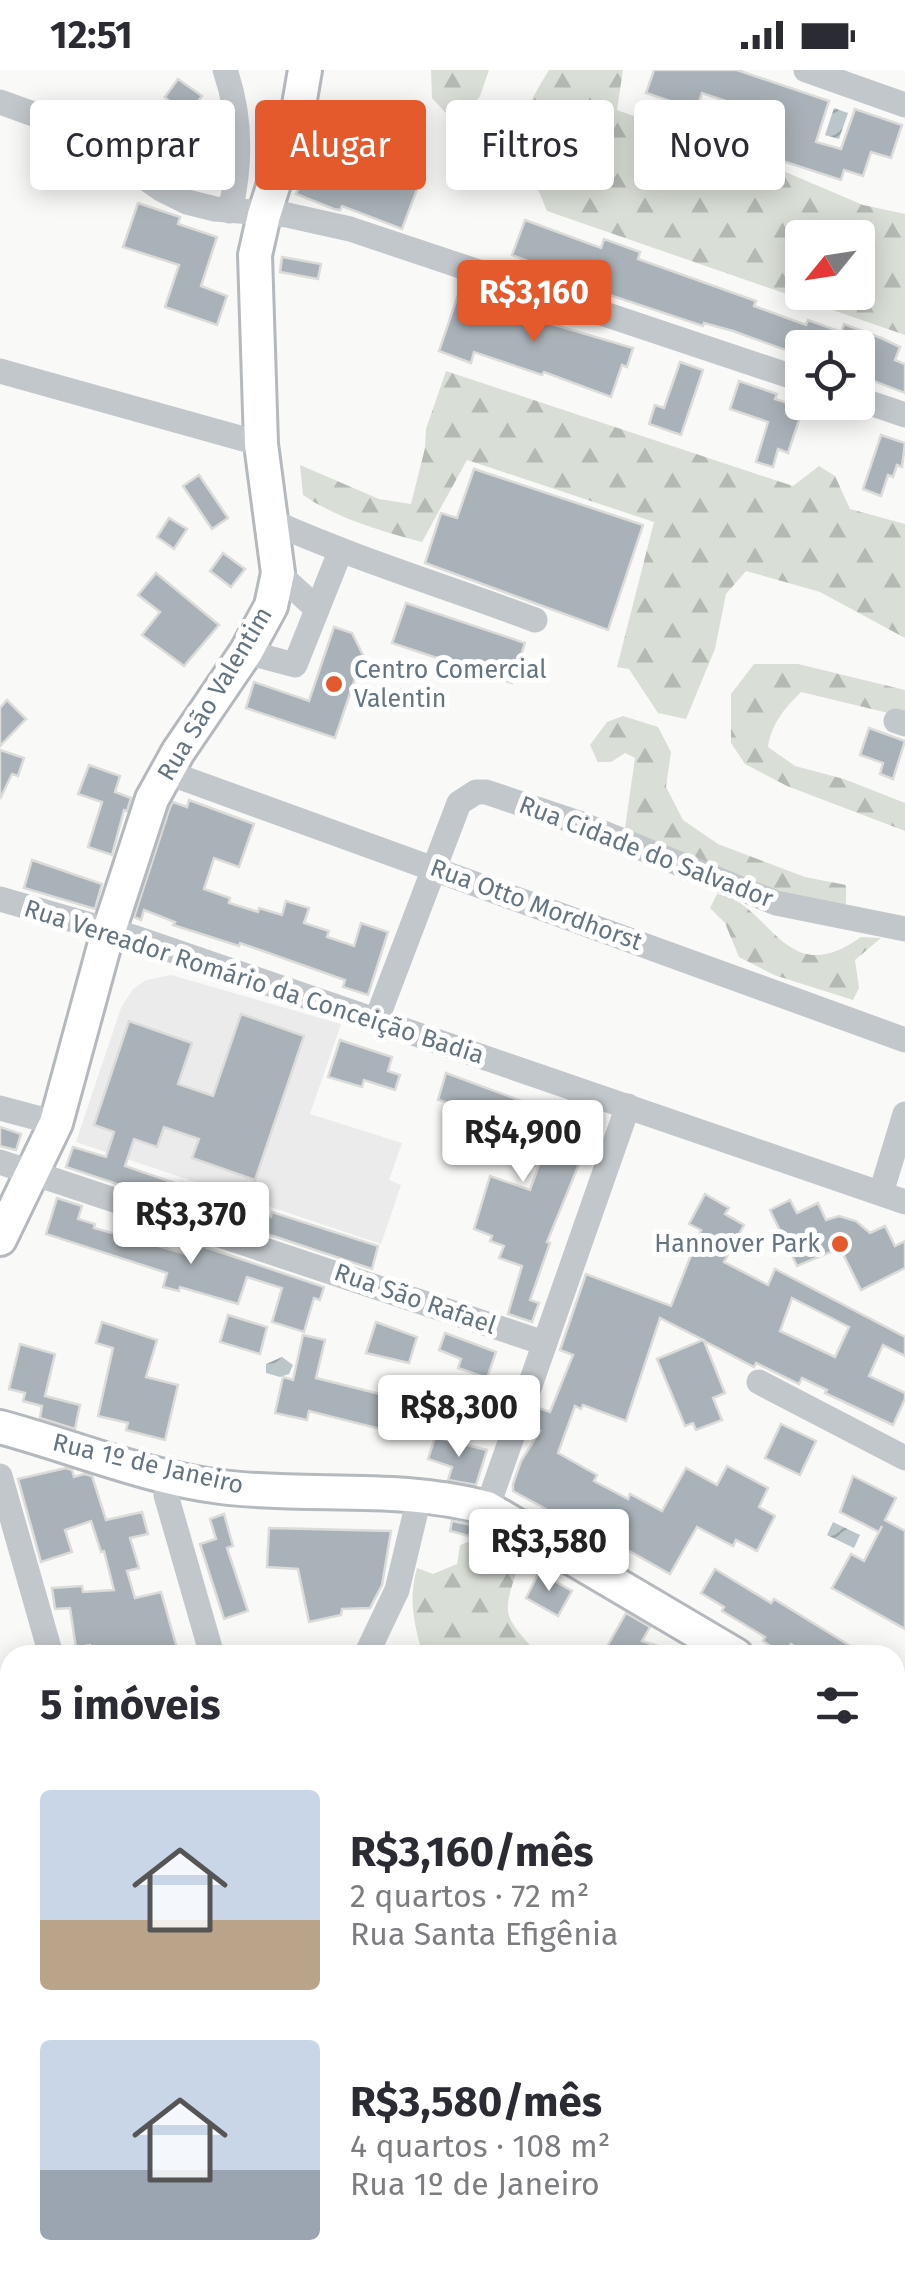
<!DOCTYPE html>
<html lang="pt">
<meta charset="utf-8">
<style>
:root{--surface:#fff;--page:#f2f2f3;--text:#2b2b33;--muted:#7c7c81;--accent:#e45a2d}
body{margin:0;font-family:"Fira Sans",sans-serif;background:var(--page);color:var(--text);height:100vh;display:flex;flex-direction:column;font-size:38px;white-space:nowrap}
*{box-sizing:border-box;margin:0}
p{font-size:32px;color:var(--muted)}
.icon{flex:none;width:55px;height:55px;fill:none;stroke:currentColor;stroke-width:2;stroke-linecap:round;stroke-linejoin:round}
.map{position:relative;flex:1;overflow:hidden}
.panel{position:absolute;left:0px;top:1575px;width:905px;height:642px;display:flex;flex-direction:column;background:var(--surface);border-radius:30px 30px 0 0;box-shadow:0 5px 25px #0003}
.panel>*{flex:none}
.banner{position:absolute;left:30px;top:30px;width:845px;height:90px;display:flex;gap:20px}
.needle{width:65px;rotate:240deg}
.controls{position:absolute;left:785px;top:150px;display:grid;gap:20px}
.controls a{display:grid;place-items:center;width:90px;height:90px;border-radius:10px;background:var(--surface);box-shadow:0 5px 25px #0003;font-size:50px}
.price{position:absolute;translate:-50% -85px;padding:0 22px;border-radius:10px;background:#fff;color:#222;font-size:32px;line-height:65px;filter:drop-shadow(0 2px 5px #0008)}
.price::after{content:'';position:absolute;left:50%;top:60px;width:30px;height:22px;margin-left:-15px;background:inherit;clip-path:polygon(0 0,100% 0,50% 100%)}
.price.active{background:var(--accent);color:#fff}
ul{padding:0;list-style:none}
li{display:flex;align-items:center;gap:30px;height:250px;padding:0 40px}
li span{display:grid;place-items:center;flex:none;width:280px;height:200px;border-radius:10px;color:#555}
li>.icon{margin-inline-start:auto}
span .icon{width:120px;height:120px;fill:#fffc;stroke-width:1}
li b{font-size:42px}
h2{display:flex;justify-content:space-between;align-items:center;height:120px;padding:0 40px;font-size:42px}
.chip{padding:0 35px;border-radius:10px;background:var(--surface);box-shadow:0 5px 25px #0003;font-size:35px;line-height:90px}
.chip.active{background:var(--accent);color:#fff}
.status{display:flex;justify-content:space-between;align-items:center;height:70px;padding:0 50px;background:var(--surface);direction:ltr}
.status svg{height:28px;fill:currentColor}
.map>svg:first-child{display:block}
</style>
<div class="status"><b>12:51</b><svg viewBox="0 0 49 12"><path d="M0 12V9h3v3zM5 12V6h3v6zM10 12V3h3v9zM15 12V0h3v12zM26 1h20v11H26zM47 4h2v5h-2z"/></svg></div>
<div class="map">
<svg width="905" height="2216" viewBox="0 0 905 2216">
<defs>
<pattern id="forest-firs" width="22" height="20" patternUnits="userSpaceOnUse" patternTransform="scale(2.5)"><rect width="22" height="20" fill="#d9ded6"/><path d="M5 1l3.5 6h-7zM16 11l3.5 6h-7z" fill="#b4b9b3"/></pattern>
<pattern id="water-waves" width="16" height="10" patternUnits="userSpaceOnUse" patternTransform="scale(2.5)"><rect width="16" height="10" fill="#bac6ca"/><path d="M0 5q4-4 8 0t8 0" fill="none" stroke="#9ba5a9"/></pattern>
</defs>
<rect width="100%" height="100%" fill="#f9faf7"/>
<path fill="#eaebea" d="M 171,905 L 341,954 L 310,1044 L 402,1073 L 389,1110 L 401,1115 L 381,1174 L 76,1072 L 121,938 L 133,919 L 146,910 Z"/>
<g fill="url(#forest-firs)" fill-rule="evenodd">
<path d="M 431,0 L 489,0 L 480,26 L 457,55 L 432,28 Z"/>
<path d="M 549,0 L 623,0 L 617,40 L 750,87 L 863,135 L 905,144 L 905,265 L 547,141 C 520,72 507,67 549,0 ZM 802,168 L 858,168 L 858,222 L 802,222 Z"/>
<path d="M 446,301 L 793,416 L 819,396 L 835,406 L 850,439 L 905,454 L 905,568 L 820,522 L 746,501 L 726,524 L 715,579 L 686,649 L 658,643 L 629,599 L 617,597 L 654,452 L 467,390 L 422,472 C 381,461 338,449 303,425 L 300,395 L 379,429 L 411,434 L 425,378 L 426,359 Z"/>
<path d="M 754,594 L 798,594 L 905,620 L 905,647 L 801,622 C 785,638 771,654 768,677 L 795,696 L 844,709 L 905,733 L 905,761 L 787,716 L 745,694 L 731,673 L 731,624 Z"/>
<path d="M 623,646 L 658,657 L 671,682 L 666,717 L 683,750 L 718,774 L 805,807 L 846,815 L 846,834 C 777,838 687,788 625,758 L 635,688 L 625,683 L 611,692 L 598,692 L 590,675 L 607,652 Z"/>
<path d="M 717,824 C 770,831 784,923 861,867 L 881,868 L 855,890 L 859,918 L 853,930 L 774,905 L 739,887 L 725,853 L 710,838 Z"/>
<path d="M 481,1456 L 493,1456 L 520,1475 C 522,1502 503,1525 509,1546 C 513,1558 530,1574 538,1585 L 423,1585 C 414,1555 408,1529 417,1498 L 433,1504 L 457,1494 L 460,1475 L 471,1471 Z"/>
<path d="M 10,1986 L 10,2163 L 0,2169 L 0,1990 Z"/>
<path d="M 177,2208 L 313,2208 L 298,2216 L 181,2216 Z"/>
<path d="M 338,2208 L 800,2208 L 798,2216 L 346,2216 Z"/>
</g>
<g fill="url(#water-waves)">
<path d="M 834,38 L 848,43 L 839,69 L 825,65 Z"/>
<path d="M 282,1287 L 293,1295 L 289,1304 L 280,1307 L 266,1303 L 266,1294 Z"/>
<path d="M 833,1452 L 860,1465 L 854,1478 L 827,1465 Z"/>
</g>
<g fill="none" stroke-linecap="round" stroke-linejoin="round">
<g stroke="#bac6ca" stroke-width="32">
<path d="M 0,2108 L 10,2105"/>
<path d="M 381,2208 L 382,2216"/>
<path d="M 834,2208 L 868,2214 L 892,2208"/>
<path d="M 679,2216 L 697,2208"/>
</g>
</g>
<g fill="#a9b2b8" stroke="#dbdbd9" stroke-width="2.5" fill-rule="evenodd">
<path d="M 654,0 L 737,0 L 829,31 L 816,72 L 841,79 L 855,39 L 902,55 L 891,88 L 871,82 L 863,106 L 844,100 L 841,110 L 770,87 L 774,75 L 736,62 L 744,37 L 702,23 L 690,59 L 673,53 L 679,34 L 646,23 Z"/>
<path d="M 178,9 L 202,26 L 196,34 L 207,41 L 195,59 L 166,38 L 170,32 L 165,27 Z"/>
<path d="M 359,44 L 415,66 L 400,106 L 419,114 L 402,159 L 342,136 L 340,140 L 334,139 L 296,124 L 299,116 L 295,114 L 307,80 L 341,93 Z"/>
<path d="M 138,133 L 180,147 L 178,154 L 217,167 L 201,216 L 227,226 L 217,255 L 165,237 L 179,195 L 123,177 Z"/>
<path d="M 525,150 L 601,178 L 604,169 L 640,182 L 638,189 L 756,231 L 754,236 L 806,255 L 808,250 L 841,262 L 844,254 L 881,268 L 900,277 L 895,290 L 905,294 L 905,323 L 858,305 L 858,278 L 802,278 L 802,286 L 733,261 L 704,253 L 703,256 L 549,205 L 551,200 L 512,185 Z"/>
<path d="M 282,187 L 321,194 L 318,209 L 280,202 Z"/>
<path d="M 458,225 L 529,248 L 531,243 L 549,250 L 548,253 L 633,278 L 627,297 L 622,295 L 611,327 L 544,302 L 542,305 L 474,282 L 471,293 L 439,281 Z"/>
<path d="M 680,292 L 703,300 L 681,365 L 649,354 L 655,335 L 664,338 Z"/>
<path d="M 739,311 L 777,324 L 775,329 L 803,338 L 788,383 L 778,379 L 773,397 L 756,392 L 768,352 L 730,339 Z"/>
<path d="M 881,365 L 905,373 L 902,397 L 897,395 L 893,407 L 888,405 L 881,426 L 863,419 Z"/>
<path d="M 474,399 L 643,455 L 608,560 L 425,493 L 441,443 L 457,448 Z"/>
<path d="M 199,405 L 228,448 L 212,459 L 183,416 Z"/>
<path d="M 169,448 L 187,459 L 174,479 L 157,467 Z"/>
<path d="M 223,483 L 245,499 L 231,517 L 210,501 Z"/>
<path d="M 156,503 L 219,555 L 184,596 L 142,565 L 160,542 L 138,525 Z"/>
<path d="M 406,533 L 525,573 L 512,613 L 392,573 Z"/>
<path d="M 334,557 L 352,563 L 363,585 L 335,668 L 246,638 L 254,612 L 309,631 Z"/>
<path d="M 7,630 L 26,649 L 0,676 L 0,638 Z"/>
<path d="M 869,658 L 905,671 L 893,709 L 880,704 L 883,693 L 860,685 Z"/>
<path d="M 0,680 L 24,688 L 18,706 L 12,704 L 0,729 Z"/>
<path d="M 89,695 L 120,706 L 115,722 L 131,728 L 127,741 L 124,740 L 112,785 L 88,777 L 102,732 L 78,724 Z"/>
<path d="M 189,730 L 254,754 L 239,797 L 214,788 L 204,819 L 230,828 L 229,833 L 258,842 L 259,838 L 282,845 L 286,831 L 309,838 L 304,853 L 329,861 L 327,867 L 354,876 L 361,853 L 388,862 L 368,925 L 343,917 L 345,910 L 240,873 L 239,876 L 173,855 L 175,852 L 144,840 L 141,850 L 134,847 L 170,737 L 173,732 L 187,737 Z"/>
<path d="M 32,790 L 102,814 L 95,839 L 24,818 Z"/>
<path d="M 241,944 L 304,966 L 255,1110 L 192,1088 L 199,1069 L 164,1057 L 157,1077 L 134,1069 L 125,1096 L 239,1135 L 238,1138 L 271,1147 L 272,1142 L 378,1176 L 372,1199 L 66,1097 L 73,1077 L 106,1087 L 114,1062 L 94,1055 L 129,951 L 192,973 L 178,1014 L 213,1026 Z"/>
<path d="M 340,970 L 392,987 L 388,1001 L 400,1005 L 395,1020 L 364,1010 L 362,1017 L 328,1007 Z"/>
<path d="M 446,1003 L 589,1056 L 576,1093 L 579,1094 L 547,1172 L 550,1173 L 530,1230 L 539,1233 L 532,1252 L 508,1244 L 522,1196 L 499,1188 L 504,1176 L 490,1171 L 492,1166 L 474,1159 L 490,1106 L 530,1120 L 548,1070 L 544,1068 L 547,1061 L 438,1030 Z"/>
<path d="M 0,1057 L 21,1064 L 16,1080 L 0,1076 Z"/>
<path d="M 705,1124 L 729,1138 L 725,1144 L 744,1155 L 724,1192 L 768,1215 L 775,1199 L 905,1267 L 905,1286 L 883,1275 L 869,1306 L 905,1323 L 905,1329 L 893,1355 L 825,1323 L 827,1320 L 802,1308 L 799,1314 L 756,1293 L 754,1297 L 704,1271 L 725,1323 L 713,1328 L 722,1350 L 696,1360 L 693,1353 L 685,1356 L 657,1289 L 703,1270 L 660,1248 L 626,1351 L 583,1335 L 581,1339 L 575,1336 L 558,1383 L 597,1405 L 594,1411 L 628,1429 L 630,1424 L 662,1441 L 686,1398 L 717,1415 L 727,1396 L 768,1418 L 759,1437 L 775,1446 L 757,1481 L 736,1470 L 733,1476 L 697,1457 L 670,1504 L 622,1477 L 616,1487 L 578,1466 L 582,1459 L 513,1421 L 513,1414 L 521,1391 L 540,1361 L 532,1358 L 539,1338 L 550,1342 L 573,1285 L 560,1280 L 586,1204 L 671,1236 L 701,1160 L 689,1154 ZM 792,1228 L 849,1257 L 835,1287 L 780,1261 Z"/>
<path d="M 57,1128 L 82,1136 L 78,1149 L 95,1154 L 94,1158 L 186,1184 L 190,1172 L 324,1217 L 320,1230 L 314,1228 L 304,1262 L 272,1252 L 282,1218 L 247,1207 L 238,1234 L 180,1217 L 179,1221 L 163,1217 L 167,1203 L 46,1164 Z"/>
<path d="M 790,1130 L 797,1143 L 818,1133 L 826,1150 L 839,1146 L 856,1151 L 870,1163 L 885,1156 L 895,1176 L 905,1171 L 905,1198 L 861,1220 L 840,1178 L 797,1196 L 770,1140 Z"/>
<path d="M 228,1245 L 267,1257 L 260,1284 L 220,1272 Z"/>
<path d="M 102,1252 L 157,1270 L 146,1307 L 178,1315 L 165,1370 L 126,1360 L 128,1353 L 98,1346 L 113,1278 L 96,1273 Z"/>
<path d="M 376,1252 L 417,1267 L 409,1293 L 366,1283 Z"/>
<path d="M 445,1263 L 496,1282 L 487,1308 L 458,1298 L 461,1289 L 439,1280 Z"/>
<path d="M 303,1265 L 325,1270 L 316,1308 L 396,1328 L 388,1361 L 309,1341 L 307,1350 L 275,1343 L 283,1307 L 293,1310 Z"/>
<path d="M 20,1274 L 55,1284 L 45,1326 L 80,1335 L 75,1359 L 40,1348 L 42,1336 L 23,1331 L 25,1323 L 9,1319 Z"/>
<path d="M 781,1354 L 816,1371 L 800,1405 L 765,1388 Z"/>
<path d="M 435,1367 L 487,1380 L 476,1415 L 448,1410 L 452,1397 L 428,1389 Z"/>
<path d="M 66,1398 L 72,1400 L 74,1407 L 84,1404 L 92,1406 L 106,1450 L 142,1442 L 148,1464 L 130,1468 L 139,1498 L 127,1501 L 135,1528 L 161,1522 L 179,1585 L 92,1585 L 90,1575 L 76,1578 L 70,1538 L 55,1539 L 52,1518 L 82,1516 L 83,1522 L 114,1520 L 104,1481 L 101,1482 L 91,1451 L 65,1460 L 72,1482 L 41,1492 L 18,1409 Z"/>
<path d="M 853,1406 L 896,1428 L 885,1450 L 905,1461 L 905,1559 L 832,1518 L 851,1484 L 864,1491 L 882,1456 L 879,1462 L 840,1442 Z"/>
<path d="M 224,1444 L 233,1476 L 227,1478 L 248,1541 L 224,1549 L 200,1474 L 216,1469 L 210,1449 Z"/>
<path d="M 452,1451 L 472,1455 L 469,1466 L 450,1461 Z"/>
<path d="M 269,1458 L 391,1461 L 382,1515 L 370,1538 L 342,1539 L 341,1545 L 309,1552 L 298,1499 L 267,1497 Z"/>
<path d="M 715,1499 L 771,1533 L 774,1529 L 865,1585 L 808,1585 L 791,1574 L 784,1585 L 763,1571 L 765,1567 L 722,1541 L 724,1537 L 701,1523 Z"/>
<path d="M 539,1502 L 572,1521 L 558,1546 L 526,1528 Z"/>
<path d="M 626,1543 L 650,1557 L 642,1571 L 677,1582 L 676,1585 L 625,1585 L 608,1575 Z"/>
</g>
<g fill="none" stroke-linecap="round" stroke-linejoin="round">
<defs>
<g id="major">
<path d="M 0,1169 L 56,1053 L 105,873 L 152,729 L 178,682 L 246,582 L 271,536 L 278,503 L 261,374 L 255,185 L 264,145 L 299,35 L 305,0"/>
<path d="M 0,1357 C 71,1376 148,1408 221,1417 C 311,1428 399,1414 487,1438 L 736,1585"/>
<path d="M 895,1681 L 905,1687"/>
<path d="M 895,1918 L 905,1880"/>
<path d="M 824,2216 L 826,2208"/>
</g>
</defs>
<use href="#major" stroke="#b4b9bd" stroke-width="38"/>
<path stroke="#babec1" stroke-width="4" stroke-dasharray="5 5" stroke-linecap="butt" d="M 895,2136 L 905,2170"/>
<g stroke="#c2c7cb" stroke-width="25">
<path d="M 225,0 C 241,46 241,94 230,141"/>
<path d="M 806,0 L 905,35"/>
<path d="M 0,32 L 50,50 L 96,74 L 161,119 L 187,132 L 215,139 L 287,145 L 350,159 L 802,310"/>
<path d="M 0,301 L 261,374"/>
<path d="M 858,329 L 905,345"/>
<path d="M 273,452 C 358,490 448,517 535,550"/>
<path d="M 278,503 L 317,539"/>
<path d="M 246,582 L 295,595 L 340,482"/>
<path d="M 896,651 L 905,654"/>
<path d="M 166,702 L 905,970"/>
<path d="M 0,829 L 136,868 L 905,1132"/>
<path d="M 376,951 L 459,733 L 476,722 L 486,722 L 579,753 L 776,833 L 905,859"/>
<path d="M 0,1038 L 56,1053"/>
<path d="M 0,1092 L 544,1273"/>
<path d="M 881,1123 L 905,1044"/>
<path d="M 759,1312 L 905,1388"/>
<path d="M 169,1405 L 166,1425 L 212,1585"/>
<path d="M 0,1406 L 51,1585"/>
<path d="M 487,1438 L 628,1036"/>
<path d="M 366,1585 L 397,1520 L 420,1424"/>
<path d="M 98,2214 L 98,2216"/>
</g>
<use href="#major" stroke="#fff" stroke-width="32"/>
</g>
<g fill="#e45a2d" stroke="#fff" stroke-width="4">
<circle cx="334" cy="614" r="10"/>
<circle cx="840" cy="1174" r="10"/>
</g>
<g text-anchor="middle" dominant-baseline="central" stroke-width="10" stroke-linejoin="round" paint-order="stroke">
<g font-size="25" fill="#647582" stroke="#fff" text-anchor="start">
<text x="354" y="600">Centro Comercial<tspan x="354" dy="29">Valentin</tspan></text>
<text x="820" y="1174" text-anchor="end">Hannover Park</text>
</g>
<g font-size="25" fill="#647582" stroke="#fff">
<text transform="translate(215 624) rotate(-59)">Rua São Valentim</text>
<text transform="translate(646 782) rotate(21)">Rua Cidade do Salvador</text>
<text transform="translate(536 835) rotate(20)">Rua Otto Mordhorst</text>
<text transform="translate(254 912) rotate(18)">Rua Vereador Romário da Conceição Badia</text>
<text transform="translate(415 1229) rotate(19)">Rua São Rafael</text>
<text transform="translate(148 1394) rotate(13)">Rua 1º de Janeiro</text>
</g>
</g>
</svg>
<div class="controls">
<a><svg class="needle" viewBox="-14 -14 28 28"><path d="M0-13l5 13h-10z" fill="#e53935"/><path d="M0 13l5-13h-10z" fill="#7c7c81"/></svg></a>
<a><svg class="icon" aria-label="locate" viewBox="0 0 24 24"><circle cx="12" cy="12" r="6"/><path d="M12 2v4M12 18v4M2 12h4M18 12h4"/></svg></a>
</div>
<b class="price active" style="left:534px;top:275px">R$3,160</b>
<b class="price" style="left:523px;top:1115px">R$4,900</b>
<b class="price" style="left:191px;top:1197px">R$3,370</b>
<b class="price" style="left:459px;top:1390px">R$8,300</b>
<b class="price" style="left:549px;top:1524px">R$3,580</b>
<div class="banner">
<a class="chip">Comprar</a>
<a class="chip active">Alugar</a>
<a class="chip">Filtros</a>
<a class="chip">Novo</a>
</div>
<section class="panel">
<h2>5 imóveis<svg class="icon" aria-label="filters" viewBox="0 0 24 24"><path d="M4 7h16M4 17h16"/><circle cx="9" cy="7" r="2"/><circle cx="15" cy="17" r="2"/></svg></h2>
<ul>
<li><span style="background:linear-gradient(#c9d6e8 65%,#b9a48a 0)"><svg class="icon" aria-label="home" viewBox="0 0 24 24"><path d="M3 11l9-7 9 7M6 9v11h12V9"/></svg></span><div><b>R$3,160/mês</b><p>2 quartos · 72 m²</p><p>Rua Santa Efigênia</p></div></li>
<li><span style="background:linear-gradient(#c9d6e8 65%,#9aa5b1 0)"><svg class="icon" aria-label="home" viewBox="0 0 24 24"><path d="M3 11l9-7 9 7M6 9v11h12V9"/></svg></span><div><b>R$3,580/mês</b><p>4 quartos · 108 m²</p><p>Rua 1º de Janeiro</p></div></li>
</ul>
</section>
</div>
